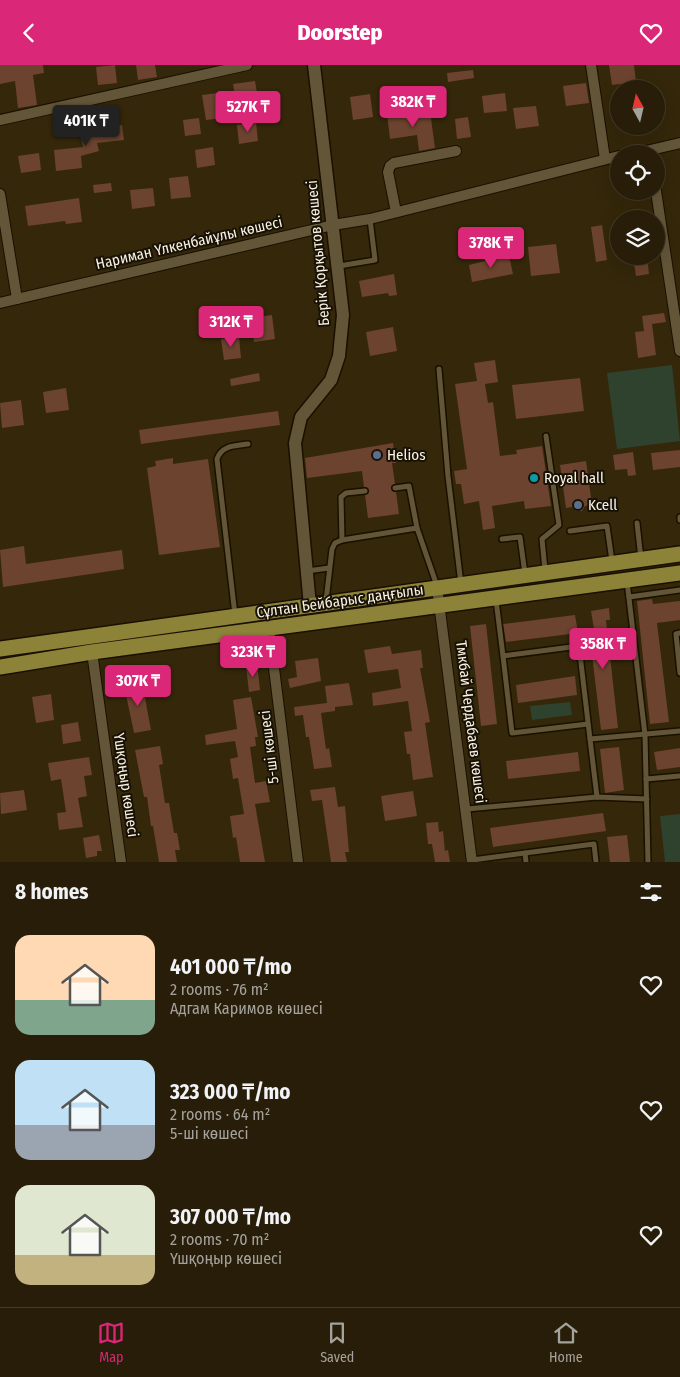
<!DOCTYPE html>
<meta charset="utf-8">
<style>
:root{--surface:#271d08;--page:#2f2612;--text:#f1f3f6;--muted:#a4a29c;--line:#433b29;--accent:#db2777}
body{margin:0;font-family:"Fira Sans Condensed",sans-serif;background:var(--page);color:var(--text);height:100vh;display:flex;flex-direction:column;font-size:19px;white-space:nowrap}
*{box-sizing:border-box;margin:0}
p{font-size:16px;color:var(--muted)}
.icon{flex:none;width:28px;height:28px;fill:none;stroke:currentColor;stroke-width:2;stroke-linecap:round;stroke-linejoin:round}
.map{position:relative;height:797px;overflow:hidden}
.side{display:flex;flex-direction:column;background:var(--surface);flex:1}
.side>*{flex:none}
.needle{width:32px;rotate:352deg}
.tools{position:absolute;left:610px;top:15px;display:grid;gap:10px}
.tools a{display:grid;place-items:center;width:55px;height:55px;border-radius:50%;background:var(--surface);box-shadow:0 5px 20px #0002,0 0 0 1px var(--line);font-size:25px}
.price{position:absolute;translate:-50% -42px;padding:0 11px;border-radius:5px;background:var(--accent);color:#fff;font-size:16px;line-height:32px;filter:drop-shadow(0 1px 2px #0008)}
.price::after{content:'';position:absolute;left:50%;top:30px;width:15px;height:11px;margin-left:-8px;background:inherit;clip-path:polygon(0 0,100% 0,50% 100%)}
.price.active{background:#222;color:#fff}
ul{padding:0;list-style:none}
li{display:flex;align-items:center;gap:15px;height:125px;padding:0 15px}
li span{display:grid;place-items:center;flex:none;width:140px;height:100px;border-radius:15px;color:#555}
li>.icon{margin-inline-start:auto}
span .icon{width:60px;height:60px;fill:#fffc;stroke-width:1}
li b{font-size:21px}
h2{display:flex;justify-content:space-between;align-items:center;height:60px;padding:0 15px;font-size:21px}
header{display:flex;justify-content:space-between;align-items:center;height:65px;padding:0 15px;background:var(--accent);color:#fff;font-size:22px;font-weight:800}
.menu{display:flex;justify-content:space-around;align-items:center;height:70px;border-top:1px solid var(--line);background:var(--surface);font-size:14px;color:var(--muted)}
.menu a{display:grid;justify-items:center;gap:2px}
.menu .active{color:var(--accent)}
.map>svg:first-child{display:block}
</style>
<header><svg class="icon" aria-label="back" viewBox="0 0 24 24"><path d="M15 5l-7 7 7 7"/></svg>Doorstep<svg class="icon" aria-label="heart" viewBox="0 0 24 24"><path d="M12 20l-8-8c-3-5 5-10 8-4 3-6 11-1 8 4z"/></svg></header>
<div class="map">
<svg width="680" height="797" viewBox="0 0 680 797">
<rect width="100%" height="100%" fill="#34270a"/>
<g fill="#2f422d">
<path d="M 672,300 L 680,376 L 617,384 L 607,308 Z"/>
<path d="M 570,637 L 572,650 L 532,655 L 530,641 Z"/>
<path d="M 680,749 L 680,797 L 665,797 L 660,751 Z"/>
</g>
<g fill="#6c432e">
<path d="M 0,0 L 43,0 L 44,8 L 33,10 L 37,40 L 18,43 L 15,16 L 0,19 Z"/>
<path d="M 115,0 L 117,18 L 98,20 L 96,2 Z"/>
<path d="M 136,0 L 155,0 L 157,12 L 138,15 Z"/>
<path d="M 609,0 L 634,0 L 636,17 L 612,20 Z"/>
<path d="M 473,5 L 474,13 L 448,17 L 447,8 Z"/>
<path d="M 255,16 L 258,34 L 221,39 L 223,53 L 206,55 L 202,30 L 234,26 L 233,19 Z"/>
<path d="M 586,18 L 589,38 L 566,41 L 563,21 Z"/>
<path d="M 505,28 L 507,46 L 484,48 L 482,31 Z"/>
<path d="M 370,29 L 373,52 L 353,55 L 350,32 Z"/>
<path d="M 536,41 L 539,61 L 516,64 L 513,43 Z"/>
<path d="M 406,46 L 406,49 L 430,46 L 435,83 L 419,86 L 417,70 L 390,74 L 387,49 Z"/>
<path d="M 468,52 L 471,72 L 457,74 L 455,54 Z"/>
<path d="M 199,53 L 201,69 L 185,71 L 183,55 Z"/>
<path d="M 256,57 L 258,76 L 239,79 L 237,60 Z"/>
<path d="M 122,60 L 124,75 L 97,78 L 99,86 L 81,91 L 82,103 L 56,106 L 54,85 L 83,82 L 79,66 Z"/>
<path d="M 213,82 L 215,100 L 197,103 L 195,85 Z"/>
<path d="M 39,88 L 41,105 L 21,108 L 18,91 Z"/>
<path d="M 188,111 L 191,132 L 171,134 L 169,113 Z"/>
<path d="M 111,118 L 112,126 L 94,128 L 93,120 Z"/>
<path d="M 153,123 L 155,141 L 132,144 L 130,125 Z"/>
<path d="M 79,133 L 82,157 L 66,159 L 65,156 L 28,161 L 25,141 Z"/>
<path d="M 602,160 L 607,195 L 596,197 L 591,162 Z"/>
<path d="M 556,179 L 560,208 L 531,211 L 528,182 Z"/>
<path d="M 509,190 L 513,209 L 472,217 L 469,200 Z"/>
<path d="M 633,191 L 647,191 L 649,209 L 636,211 Z"/>
<path d="M 394,209 L 397,230 L 389,231 L 388,228 L 362,232 L 359,216 Z"/>
<path d="M 664,248 L 666,257 L 652,259 L 656,290 L 638,293 L 635,267 L 644,266 L 642,251 Z"/>
<path d="M 272,250 L 275,274 L 254,277 L 251,253 Z"/>
<path d="M 393,262 L 397,286 L 370,291 L 366,267 Z"/>
<path d="M 239,272 L 241,293 L 224,295 L 221,274 Z"/>
<path d="M 495,295 L 498,317 L 485,319 L 488,338 L 493,337 L 500,391 L 517,389 L 516,385 L 542,381 L 551,441 L 525,444 L 524,436 L 492,441 L 495,463 L 483,465 L 479,436 L 464,439 L 461,419 L 456,419 L 454,406 L 467,404 L 455,319 L 477,316 L 474,298 Z"/>
<path d="M 259,308 L 260,316 L 231,321 L 230,314 Z"/>
<path d="M 580,313 L 584,346 L 516,354 L 512,320 Z"/>
<path d="M 66,323 L 69,345 L 46,348 L 43,327 Z"/>
<path d="M 21,335 L 24,360 L 2,363 L 0,338 Z"/>
<path d="M 278,346 L 280,360 L 141,379 L 139,365 Z"/>
<path d="M 393,378 L 396,398 L 392,398 L 395,419 L 391,423 L 396,427 L 399,449 L 368,453 L 365,430 L 369,425 L 364,422 L 362,406 L 307,413 L 305,393 Z"/>
<path d="M 680,385 L 680,402 L 653,405 L 651,388 Z"/>
<path d="M 633,387 L 636,410 L 628,411 L 627,404 L 615,405 L 613,390 Z"/>
<path d="M 173,393 L 173,399 L 208,394 L 220,482 L 159,490 L 147,403 L 156,401 L 155,396 Z"/>
<path d="M 586,396 L 592,440 L 585,441 L 582,446 L 576,446 L 572,442 L 566,443 L 560,400 Z"/>
<path d="M 24,481 L 26,499 L 122,485 L 124,504 L 3,522 L 0,485 Z"/>
<path d="M 652,534 L 653,539 L 680,536 L 680,555 L 657,558 L 669,657 L 650,659 L 637,536 Z"/>
<path d="M 609,543 L 610,555 L 606,555 L 618,663 L 601,665 L 589,565 L 594,564 L 591,546 Z"/>
<path d="M 575,550 L 578,568 L 506,577 L 503,559 Z"/>
<path d="M 486,559 L 497,659 L 481,661 L 470,561 Z"/>
<path d="M 390,581 L 392,589 L 421,585 L 423,603 L 420,603 L 430,657 L 425,658 L 433,712 L 413,715 L 410,689 L 407,689 L 404,667 L 412,666 L 408,636 L 373,641 L 372,628 L 401,623 L 398,604 L 368,608 L 364,585 Z"/>
<path d="M 318,593 L 321,616 L 290,623 L 288,614 L 297,612 L 295,596 Z"/>
<path d="M 257,599 L 260,625 L 249,627 L 246,601 Z"/>
<path d="M 575,611 L 577,630 L 518,638 L 516,620 Z"/>
<path d="M 142,617 L 151,665 L 134,668 L 124,620 Z"/>
<path d="M 349,618 L 353,640 L 335,642 L 335,646 L 321,648 L 326,684 L 329,683 L 332,702 L 314,704 L 309,672 L 306,672 L 303,650 L 295,651 L 294,642 L 327,638 L 325,621 Z"/>
<path d="M 51,629 L 54,655 L 36,658 L 32,632 Z"/>
<path d="M 251,632 L 258,672 L 255,672 L 256,681 L 250,682 L 255,718 L 266,716 L 270,737 L 255,739 L 265,797 L 240,797 L 236,772 L 233,773 L 230,751 L 244,749 L 238,713 L 233,714 L 230,694 L 238,692 L 235,676 L 206,680 L 205,670 L 237,664 L 233,635 Z"/>
<path d="M 78,657 L 81,676 L 63,679 L 61,660 Z"/>
<path d="M 160,681 L 163,699 L 159,700 L 165,738 L 169,738 L 174,768 L 177,768 L 180,785 L 175,785 L 177,797 L 159,797 L 153,761 L 151,761 L 147,732 L 144,732 L 135,685 Z"/>
<path d="M 619,682 L 624,725 L 605,728 L 600,684 Z"/>
<path d="M 680,683 L 680,702 L 657,705 L 654,687 Z"/>
<path d="M 578,687 L 580,706 L 508,714 L 506,696 Z"/>
<path d="M 89,692 L 92,710 L 84,711 L 87,731 L 78,733 L 83,762 L 59,765 L 57,748 L 66,747 L 61,714 L 51,716 L 48,698 Z"/>
<path d="M 335,722 L 338,742 L 345,741 L 349,787 L 345,787 L 347,797 L 331,797 L 322,735 L 312,736 L 310,725 Z"/>
<path d="M 24,725 L 27,745 L 1,749 L 0,728 Z"/>
<path d="M 413,726 L 417,751 L 385,756 L 381,731 Z"/>
<path d="M 603,748 L 606,766 L 493,782 L 490,763 Z"/>
<path d="M 438,757 L 439,767 L 443,766 L 445,786 L 448,785 L 450,797 L 435,797 L 432,779 L 428,779 L 426,758 Z"/>
<path d="M 99,770 L 102,786 L 97,786 L 97,791 L 86,793 L 83,773 Z"/>
<path d="M 627,770 L 630,797 L 610,797 L 607,772 Z"/>
</g>
<g fill="none" stroke-linecap="round" stroke-linejoin="round">
<defs>
<g id="service">
<path d="M 339,201 L 375,195 L 370,154"/>
<path d="M 439,304 L 448,411 L 461,519"/>
<path d="M 395,423 L 409,421 L 417,463"/>
<path d="M 680,452 L 680,455"/>
<path d="M 637,458 L 641,494"/>
<path d="M 570,466 L 607,461 L 612,496"/>
<path d="M 502,474 L 520,472 L 525,509"/>
<path d="M 342,475 L 341,432 L 346,428 L 365,426"/>
<path d="M 545,505 L 542,474 L 559,460 L 546,371"/>
<path d="M 307,506 L 329,503"/>
<path d="M 627,516 L 645,670 L 648,797"/>
<path d="M 629,532 L 680,525"/>
<path d="M 496,535 L 503,591 L 579,581 L 590,674 L 680,666"/>
<path d="M 326,536 L 332,484 L 335,478 L 342,475 L 417,463 L 437,521"/>
<path d="M 235,550 L 217,394 C 222,380 235,381 248,379"/>
<path d="M 680,568 L 676,569 L 680,608"/>
<path d="M 503,591 L 512,668 L 588,659"/>
<path d="M 590,674 L 597,732"/>
<path d="M 646,714 L 680,711"/>
<path d="M 467,744 L 597,732 L 647,734"/>
<path d="M 525,788 L 526,797"/>
<path d="M 472,795 L 594,779 L 596,797"/>
</g>
<g id="minor">
<path d="M 591,0 L 605,94"/>
<path d="M 0,55 L 247,0"/>
<path d="M 633,89 L 680,78"/>
<path d="M 656,126 L 680,286"/>
<path d="M 0,129 L 17,234"/>
<path d="M 396,147 L 388,107 L 390,101 L 394,98 L 456,86"/>
<path d="M 0,238 L 333,160 L 370,154 L 619,91"/>
<path d="M 437,522 L 472,797"/>
<path d="M 269,563 L 298,797"/>
<path d="M 92,587 L 121,797"/>
</g>
<path id="tertiary" d="M 310,541 L 295,378 L 301,352 L 331,315 L 339,291 L 343,250 L 314,0"/>
<g id="primary">
<path d="M 0,584 L 680,489"/>
<path d="M 0,602 L 92,587 L 680,508"/>
</g>
</defs>
<use href="#service" stroke="#1a1000" stroke-width="8"/>
<use href="#minor" stroke="#1a1000" stroke-width="12"/>
<use href="#tertiary" stroke="#1a1000" stroke-width="15"/>
<use href="#primary" stroke="#1a1000" stroke-width="18"/>
<use href="#service" stroke="#635538" stroke-width="5"/>
<use href="#minor" stroke="#635538" stroke-width="10"/>
<use href="#tertiary" stroke="#635538" stroke-width="12"/>
<use href="#primary" stroke="#8c8339" stroke-width="15"/>
</g>
<g fill="#5c6f8a" stroke="#171106" stroke-width="2">
<circle cx="377" cy="390" r="5"/>
<circle cx="578" cy="440" r="5"/>
</g>
<circle fill="#0f9aa8" stroke="#171106" stroke-width="2" cx="534" cy="413" r="5"/>
<g text-anchor="middle" dominant-baseline="central" stroke-width="4" stroke-linejoin="round" paint-order="stroke">
<g font-size="15" fill="#faf2e1" stroke="#171106">
<text transform="translate(189 178) rotate(-13)">Нариман Үлкенбайұлы көшесі</text>
<text transform="translate(318 188) rotate(-95)">Берік Қорқытов көшесі</text>
<text transform="translate(340 536) rotate(-8)">Сұлтан Бейбарыс даңғылы</text>
<text transform="translate(471 657) rotate(83)">Тмкбай Чердабаев көшесі</text>
<text transform="translate(269 682) rotate(-97)">5-ші көшесі</text>
<text transform="translate(126 720) rotate(82)">Үшқоңыр көшесі</text>
</g>
<g font-size="15" fill="#faf2e1" stroke="#171106" text-anchor="start">
<text x="387" y="390">Helios</text>
<text x="544" y="413">Royal hall</text>
<text x="588" y="440">Kcell</text>
</g>
</g>
</svg>
<div class="tools">
<a><svg class="needle" viewBox="-14 -14 28 28"><path d="M0-13l5 13h-10z" fill="#e53935"/><path d="M0 13l5-13h-10z" fill="#a4a29c"/></svg></a>
<a><svg class="icon" aria-label="locate" viewBox="0 0 24 24"><circle cx="12" cy="12" r="6"/><path d="M12 2v4M12 18v4M2 12h4M18 12h4"/></svg></a>
<a><svg class="icon" aria-label="layers" viewBox="0 0 24 24"><path d="M12 4l9 5-9 5-9-5zM3 14l9 5 9-5"/></svg></a>
</div>
<b class="price" style="left:413px;top:63px">382K ₸</b>
<b class="price" style="left:248px;top:68px">527K ₸</b>
<b class="price active" style="left:86px;top:82px">401K ₸</b>
<b class="price" style="left:491px;top:204px">378K ₸</b>
<b class="price" style="left:231px;top:283px">312K ₸</b>
<b class="price" style="left:603px;top:605px">358K ₸</b>
<b class="price" style="left:253px;top:613px">323K ₸</b>
<b class="price" style="left:138px;top:642px">307K ₸</b>
</div>
<section class="side">
<h2>8 homes<svg class="icon" aria-label="filters" viewBox="0 0 24 24"><path d="M4 7h16M4 17h16"/><circle cx="9" cy="7" r="2"/><circle cx="15" cy="17" r="2"/></svg></h2>
<ul>
<li><span style="background:linear-gradient(#ffd9b3 65%,#7fa58c 0)"><svg class="icon" aria-label="home" viewBox="0 0 24 24"><path d="M3 11l9-7 9 7M6 9v11h12V9"/></svg></span><div><b>401 000 ₸/mo</b><p>2 rooms · 76 m²</p><p>Адгам Каримов көшесі</p></div><svg class="icon" aria-label="heart" viewBox="0 0 24 24"><path d="M12 20l-8-8c-3-5 5-10 8-4 3-6 11-1 8 4z"/></svg></li>
<li><span style="background:linear-gradient(#bfe0f5 65%,#9aa5b1 0)"><svg class="icon" aria-label="home" viewBox="0 0 24 24"><path d="M3 11l9-7 9 7M6 9v11h12V9"/></svg></span><div><b>323 000 ₸/mo</b><p>2 rooms · 64 m²</p><p>5-ші көшесі</p></div><svg class="icon" aria-label="heart" viewBox="0 0 24 24"><path d="M12 20l-8-8c-3-5 5-10 8-4 3-6 11-1 8 4z"/></svg></li>
<li><span style="background:linear-gradient(#dfe7d0 70%,#c2b280 0)"><svg class="icon" aria-label="home" viewBox="0 0 24 24"><path d="M3 11l9-7 9 7M6 9v11h12V9"/></svg></span><div><b>307 000 ₸/mo</b><p>2 rooms · 70 m²</p><p>Үшқоңыр көшесі</p></div><svg class="icon" aria-label="heart" viewBox="0 0 24 24"><path d="M12 20l-8-8c-3-5 5-10 8-4 3-6 11-1 8 4z"/></svg></li>
</ul>
</section>
<nav class="menu">
<a class="active"><svg class="icon" aria-label="map" viewBox="0 0 24 24"><path d="M3 6l6-2 6 2 6-2v14l-6 2-6-2-6 2zM9 4v14M15 6v14"/></svg>Map</a>
<a><svg class="icon" aria-label="saved" viewBox="0 0 24 24"><path d="M7 4h10v16l-5-4-5 4z"/></svg>Saved</a>
<a><svg class="icon" aria-label="home" viewBox="0 0 24 24"><path d="M3 11l9-7 9 7M6 9v11h12V9"/></svg>Home</a>
</nav>
